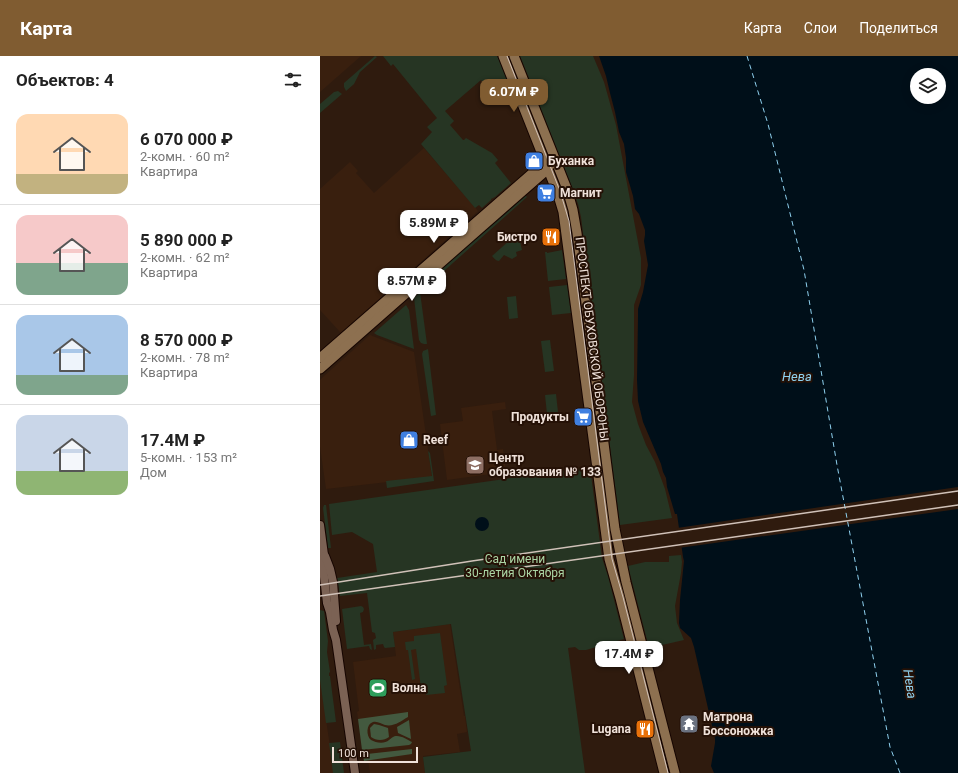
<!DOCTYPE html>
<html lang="ru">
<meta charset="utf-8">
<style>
:root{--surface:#fff;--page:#f2f2f2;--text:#222;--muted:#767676;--line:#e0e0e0;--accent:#805c31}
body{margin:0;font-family:Roboto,sans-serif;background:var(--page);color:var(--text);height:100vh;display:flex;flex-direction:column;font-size:15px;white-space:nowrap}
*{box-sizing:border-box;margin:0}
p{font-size:13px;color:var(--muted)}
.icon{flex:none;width:22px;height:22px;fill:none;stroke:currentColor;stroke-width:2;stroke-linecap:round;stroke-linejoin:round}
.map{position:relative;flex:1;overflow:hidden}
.panel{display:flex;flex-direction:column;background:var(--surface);width:320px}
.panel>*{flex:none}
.fabs{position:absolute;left:590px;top:12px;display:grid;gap:8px}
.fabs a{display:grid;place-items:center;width:36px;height:36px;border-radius:50%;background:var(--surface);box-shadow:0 2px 10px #0003;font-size:20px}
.scale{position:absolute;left:12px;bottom:10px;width:86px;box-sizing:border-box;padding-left:4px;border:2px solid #f0e2da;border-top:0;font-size:11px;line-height:14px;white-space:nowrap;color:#f0e2da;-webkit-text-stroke:3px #251106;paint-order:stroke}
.price{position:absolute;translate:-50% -34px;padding:0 9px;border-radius:8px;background:#fff;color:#222;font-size:13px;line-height:26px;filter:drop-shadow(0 1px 2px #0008)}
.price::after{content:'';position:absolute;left:50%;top:24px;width:12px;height:9px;margin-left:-6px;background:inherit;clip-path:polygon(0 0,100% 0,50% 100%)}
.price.selected{background:var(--accent);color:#fff}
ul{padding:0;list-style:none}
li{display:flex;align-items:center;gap:12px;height:100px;padding:0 16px}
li+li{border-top:1px solid var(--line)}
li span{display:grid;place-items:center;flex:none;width:112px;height:80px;border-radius:12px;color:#555}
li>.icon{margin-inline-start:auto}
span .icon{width:48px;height:48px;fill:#fffc;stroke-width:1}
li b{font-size:17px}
h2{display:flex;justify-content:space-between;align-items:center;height:48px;padding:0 16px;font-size:17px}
header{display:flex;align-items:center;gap:24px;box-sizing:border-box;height:56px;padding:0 20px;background:var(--accent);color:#fff}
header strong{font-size:19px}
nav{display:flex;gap:22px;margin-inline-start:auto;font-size:14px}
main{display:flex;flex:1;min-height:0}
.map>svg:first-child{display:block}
</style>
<header>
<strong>Карта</strong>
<nav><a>Карта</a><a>Слои</a><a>Поделиться</a></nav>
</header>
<main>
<section class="panel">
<h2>Объектов: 4<svg class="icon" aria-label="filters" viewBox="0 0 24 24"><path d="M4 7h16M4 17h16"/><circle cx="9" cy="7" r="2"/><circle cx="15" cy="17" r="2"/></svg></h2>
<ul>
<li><span style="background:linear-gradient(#ffd9b3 75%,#c2b280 0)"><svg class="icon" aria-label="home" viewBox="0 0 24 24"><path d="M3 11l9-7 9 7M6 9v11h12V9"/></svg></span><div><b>6 070 000 ₽</b><p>2-комн. · 60 m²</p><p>Квартира</p></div></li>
<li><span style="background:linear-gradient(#f6c9c9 60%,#7fa58c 0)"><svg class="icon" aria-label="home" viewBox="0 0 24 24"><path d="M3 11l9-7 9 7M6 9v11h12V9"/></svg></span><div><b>5 890 000 ₽</b><p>2-комн. · 62 m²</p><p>Квартира</p></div></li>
<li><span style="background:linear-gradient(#a9c7e8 75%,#7fa58c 0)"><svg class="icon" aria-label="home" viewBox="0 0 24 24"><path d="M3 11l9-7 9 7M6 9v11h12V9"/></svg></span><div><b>8 570 000 ₽</b><p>2-комн. · 78 m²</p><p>Квартира</p></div></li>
<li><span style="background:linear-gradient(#c9d6e8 70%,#8fb573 0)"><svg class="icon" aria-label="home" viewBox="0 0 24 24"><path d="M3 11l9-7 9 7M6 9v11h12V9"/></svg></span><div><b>17.4M ₽</b><p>5-комн. · 153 m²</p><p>Дом</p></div></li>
</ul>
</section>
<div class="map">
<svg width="638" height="717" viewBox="0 0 638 717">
<rect width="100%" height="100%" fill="#2f1b0e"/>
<g fill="#391f0e">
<path d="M 0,0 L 41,0 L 0,36 Z"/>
<path d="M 104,92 L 158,155 L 21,277 L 0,254 L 0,133 L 30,106 L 38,115 L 36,117 L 54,137 Z"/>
<path d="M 50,279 L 94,296 L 112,421 L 6,433 L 0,391 L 0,324 L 3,321 Z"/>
<path d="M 185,346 L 186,353 L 172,355 L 177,394 L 183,393 L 186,416 L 127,424 L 120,368 L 143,365 L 141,352 Z"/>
<path d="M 130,568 L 144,660 L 145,660 L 147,676 L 137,678 L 140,696 L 103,700 L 105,717 L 50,717 L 48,704 L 44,705 L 37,656 L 39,655 L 33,606 L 76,600 L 73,576 Z"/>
<path d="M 0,620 L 7,670 L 14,717 L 0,717 Z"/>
</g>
<g fill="#263523">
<path d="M 55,0 L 57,1 L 40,16 L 34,28 L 26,35 L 24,31 L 24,27 Z"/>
<path d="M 63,0 L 177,0 L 179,4 L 194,42 L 181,47 L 161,24 L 125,55 L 134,65 L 130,69 L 143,84 L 144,84 L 146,82 L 172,97 L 178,104 L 175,107 L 191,127 L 175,141 L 171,143 L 171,144 L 162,152 L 159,149 L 155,152 L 101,88 L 112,76 L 107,71 L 117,62 L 73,8 L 71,10 Z"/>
<path d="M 200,0 L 273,0 L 284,26 L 296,69 L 321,202 L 321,229 L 314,249 L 314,319 L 312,346 L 318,368 L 326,389 L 335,406 L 345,433 L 352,462 L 300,469 L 261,161 L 258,148 L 252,131 Z"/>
<path d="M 18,35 L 22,38 L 0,57 L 0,48 L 14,36 Z"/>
<path d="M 205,139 L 207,141 L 124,215 L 121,212 Z"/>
<path d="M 198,177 L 202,194 L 196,196 L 197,200 L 192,203 L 184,199 L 179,205 C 176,205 174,202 172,200 Z"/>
<path d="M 242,194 L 246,223 L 228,225 L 225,196 L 227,196 L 227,197 Z"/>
<path d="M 247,229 L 251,257 L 232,259 L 229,231 Z"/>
<path d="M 100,236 L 107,288 L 104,288 L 101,287 L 99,284 L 94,242 Z"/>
<path d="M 196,240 L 198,262 L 189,263 L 187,241 Z"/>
<path d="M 86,249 L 89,254 L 94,293 L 57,279 L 54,277 Z"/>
<path d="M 230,284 L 234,315 L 225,316 L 221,285 Z"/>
<path d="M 108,293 L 116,359 L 111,360 L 102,298 L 103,295 Z"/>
<path d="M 236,338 L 238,356 L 227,358 L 225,339 Z"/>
<path d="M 108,395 L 110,397 L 114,425 L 67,432 L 66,425 L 112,420 Z"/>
<path d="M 270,411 L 282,502 L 288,520 L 304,583 L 266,594 L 259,594 L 255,591 L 248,592 L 265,717 L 105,717 L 103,701 L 151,695 L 131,568 L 73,576 L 75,591 L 65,592 L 64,591 L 63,588 L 56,589 L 56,593 L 54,594 L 53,584 L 56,582 L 55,577 L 52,576 L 47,537 L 20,540 L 17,522 L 57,516 L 53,488 L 32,476 L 12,479 L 9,448 Z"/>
<path d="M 4,449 L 6,449 L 11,492 L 8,492 L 3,452 Z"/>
<path d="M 361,499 L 362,506 L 361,517 L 355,550 L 357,567 L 364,584 L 329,592 L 308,510 L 325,506 L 349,506 L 349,500 Z"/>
<path d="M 41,550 L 43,551 L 44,553 L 43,556 L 40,557 L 44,589 L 51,588 L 52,594 L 50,593 L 49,590 L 27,593 L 22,553 Z"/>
<path d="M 0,554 L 4,555 L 8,585 L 7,596 L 10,616 L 9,617 L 9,620 L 10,620 L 16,666 L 6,667 L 0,624 Z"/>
<path d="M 120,577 L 127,629 L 124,630 L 125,637 L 106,639 L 105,632 L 101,632 L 96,593 L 91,594 L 95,623 L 92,624 L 88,594 L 86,594 L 85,586 L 94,585 L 94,580 Z"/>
<path d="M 20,686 L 24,717 L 13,717 L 9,687 Z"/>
</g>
<g fill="#43593f">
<path d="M 88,656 L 88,661 C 81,665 74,671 65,669 C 61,668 58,665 53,666 C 46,668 46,680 51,684 C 56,687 65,688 69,684 C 72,682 73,680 77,680 C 82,680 88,684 92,686 L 91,688 L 89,689 L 42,694 L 38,663 Z"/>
<path d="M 89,664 L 91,683 L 78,677 L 77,671 Z"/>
<path d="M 54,668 L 59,669 L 68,672 L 69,681 C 64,685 56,685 51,681 L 50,672 Z"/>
<path d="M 92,693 L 92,698 L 44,705 L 43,700 L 47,698 Z"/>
</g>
<g fill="#000f19" fill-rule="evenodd">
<path d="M 279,0 L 638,0 L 638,717 L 394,717 L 391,710 L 395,687 L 395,683 L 374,591 L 371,582 L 360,572 L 359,567 L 360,544 L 364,505 L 363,501 L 357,458 L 355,458 L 347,431 L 346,422 L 343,416 L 341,408 L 323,366 L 318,345 L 317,324 L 318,261 L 318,253 L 323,236 L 328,209 L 324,185 L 325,179 L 325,174 L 319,158 L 315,153 L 313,140 L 306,116 L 306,102 L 304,88 L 299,76 L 295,56 L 290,37 L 286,20 ZM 597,19 L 619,19 L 619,41 L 597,41 Z"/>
<circle cx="162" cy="468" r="7"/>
</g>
<path fill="#2f1b0e" d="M 638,431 L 638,453 L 359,492 L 357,472 Z"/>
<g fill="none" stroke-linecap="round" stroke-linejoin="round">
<path stroke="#8fd1ef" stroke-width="1" stroke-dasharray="5 4" stroke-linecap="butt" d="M 427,0 L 448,68 L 484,214 L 517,409 L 570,691 L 580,717"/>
<defs>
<g id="tertiary">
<path d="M 0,469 L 4,499 L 3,512 L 7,547 L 10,556 L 13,574 L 16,584 L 35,717"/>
<path d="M 5,500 L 10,513 L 13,526 L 16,565"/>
</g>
<g id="secondary">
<path d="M 183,0 L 237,136 L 243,156 L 289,503 L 300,542 L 344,717"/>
<path d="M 194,0 L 247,133 L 253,154 L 257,177 L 295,473 L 306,526 L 355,717"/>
<path d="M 0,302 L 225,106"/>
<path d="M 0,313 L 228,113 L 230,109"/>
</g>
</defs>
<use href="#tertiary" stroke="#160500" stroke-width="10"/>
<use href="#secondary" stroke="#160500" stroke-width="11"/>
<use href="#tertiary" stroke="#7b6254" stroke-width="8"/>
<use href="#secondary" stroke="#8d7050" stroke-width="9"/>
<path stroke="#d1c2b9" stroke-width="1" d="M 187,0 L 240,135 L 249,165 L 292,503 L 303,541 L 348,717"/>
<g stroke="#d1c2b9" stroke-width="1.5">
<path d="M 0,529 L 152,505 L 638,435"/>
<path d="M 0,540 L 638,449"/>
</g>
</g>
<defs>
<symbol id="shop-square" viewBox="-11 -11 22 22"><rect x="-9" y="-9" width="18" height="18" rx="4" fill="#3f7fe0" stroke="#251106"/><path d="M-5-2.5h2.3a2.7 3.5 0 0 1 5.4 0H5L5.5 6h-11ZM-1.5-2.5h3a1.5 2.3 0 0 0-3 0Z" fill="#fff"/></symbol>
<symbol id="supermarket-square" viewBox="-11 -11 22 22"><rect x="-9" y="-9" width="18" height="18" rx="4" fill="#3f7fe0" stroke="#251106"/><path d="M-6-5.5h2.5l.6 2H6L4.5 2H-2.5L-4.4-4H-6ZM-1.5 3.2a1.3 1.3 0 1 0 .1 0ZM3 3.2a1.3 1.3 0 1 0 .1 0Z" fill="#fff"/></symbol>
<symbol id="restaurant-square" viewBox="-11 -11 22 22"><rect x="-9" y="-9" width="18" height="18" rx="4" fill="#e8710a" stroke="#251106"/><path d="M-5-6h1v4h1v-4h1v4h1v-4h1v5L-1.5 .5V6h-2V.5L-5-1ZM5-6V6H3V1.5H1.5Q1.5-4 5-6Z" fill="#fff"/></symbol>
<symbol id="school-square" viewBox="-11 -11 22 22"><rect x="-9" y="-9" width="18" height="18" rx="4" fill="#8d6e63" stroke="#251106"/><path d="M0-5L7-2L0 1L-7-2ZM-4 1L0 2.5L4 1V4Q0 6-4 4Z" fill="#fff"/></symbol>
<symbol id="stadium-square" viewBox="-11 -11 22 22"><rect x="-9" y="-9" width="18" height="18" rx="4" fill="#2e9e5b" stroke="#251106"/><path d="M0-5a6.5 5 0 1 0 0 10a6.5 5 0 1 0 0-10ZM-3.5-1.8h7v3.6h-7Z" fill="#fff"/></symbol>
<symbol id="temple-square" viewBox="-11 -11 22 22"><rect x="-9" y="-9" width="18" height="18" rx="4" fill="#6b7280" stroke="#251106"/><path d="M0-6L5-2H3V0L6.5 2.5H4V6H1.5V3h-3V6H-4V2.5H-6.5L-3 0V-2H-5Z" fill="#fff"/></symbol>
</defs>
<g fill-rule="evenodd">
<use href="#shop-square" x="203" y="94" width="22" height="22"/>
<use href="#supermarket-square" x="215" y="126" width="22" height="22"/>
<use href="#restaurant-square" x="220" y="170" width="22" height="22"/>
<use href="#supermarket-square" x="252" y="350" width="22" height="22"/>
<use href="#shop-square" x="78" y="373" width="22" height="22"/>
<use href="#school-square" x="144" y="398" width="22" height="22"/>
<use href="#stadium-square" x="47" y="621" width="22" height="22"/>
<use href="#temple-square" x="358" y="657" width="22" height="22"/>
<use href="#restaurant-square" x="314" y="662" width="22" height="22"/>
</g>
<g text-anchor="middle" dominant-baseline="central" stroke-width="4" stroke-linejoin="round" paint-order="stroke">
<g font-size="12" font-weight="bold" fill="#f0e2da" stroke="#251106" text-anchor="start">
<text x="228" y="105">Буханка</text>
<text x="240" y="137">Магнит</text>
<text x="217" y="181" text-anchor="end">Бистро</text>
<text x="249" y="361" text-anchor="end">Продукты</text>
<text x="103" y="384">Reef</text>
<text x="169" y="402">Центр<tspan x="169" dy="14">образования № 133</tspan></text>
<text x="72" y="632">Волна</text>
<text x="383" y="661">Матрона<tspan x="383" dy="14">Боссоножка</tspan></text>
<text x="311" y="673" text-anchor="end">Lugana</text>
</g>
<g font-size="12" fill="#f0e2da" stroke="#251106">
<text transform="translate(272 283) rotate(83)">ПРОСПЕКТ ОБУХОВСКОЙ ОБОРОНЫ</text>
</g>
<g font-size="12" fill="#abd5a4" stroke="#251106">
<text x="195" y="503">Сад имени<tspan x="195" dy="14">30-летия Октября</tspan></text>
</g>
<g font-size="13" font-style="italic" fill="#8fd1ef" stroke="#251106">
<text x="477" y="320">Нева</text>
<text transform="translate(590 628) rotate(81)">Нева</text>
</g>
</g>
</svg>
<div class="fabs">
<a><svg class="icon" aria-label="layers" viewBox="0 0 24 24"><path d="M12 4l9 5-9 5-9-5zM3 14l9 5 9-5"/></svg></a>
</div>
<div class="scale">100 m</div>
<b class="price selected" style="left:194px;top:57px">6.07M ₽</b>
<b class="price" style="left:114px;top:188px">5.89M ₽</b>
<b class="price" style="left:92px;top:246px">8.57M ₽</b>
<b class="price" style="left:309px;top:619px">17.4M ₽</b>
</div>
</main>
